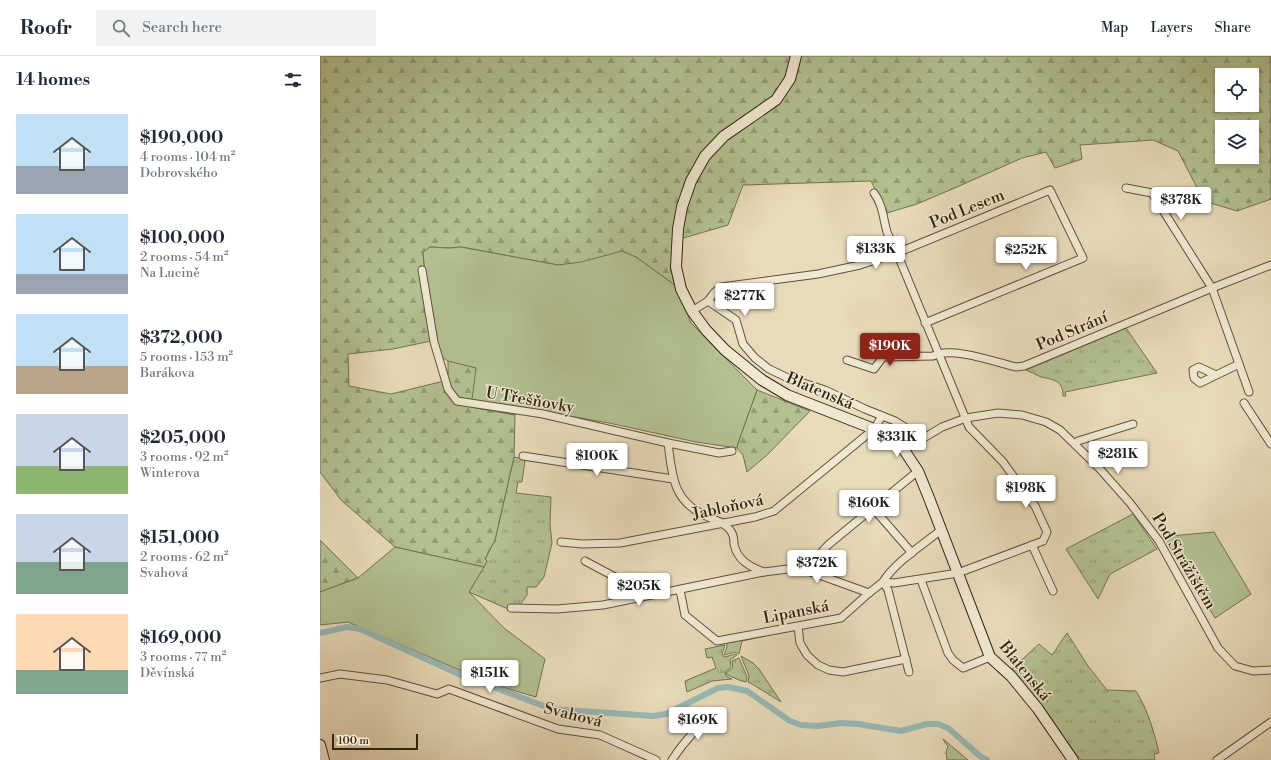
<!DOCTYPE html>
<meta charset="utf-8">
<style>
:root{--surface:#fff;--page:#f2f2f3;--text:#1f2937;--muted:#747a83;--line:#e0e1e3;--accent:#8f2418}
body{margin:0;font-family:"Libre Bodoni",serif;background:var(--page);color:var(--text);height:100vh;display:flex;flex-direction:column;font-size:15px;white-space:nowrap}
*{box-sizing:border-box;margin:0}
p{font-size:13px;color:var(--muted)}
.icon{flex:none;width:22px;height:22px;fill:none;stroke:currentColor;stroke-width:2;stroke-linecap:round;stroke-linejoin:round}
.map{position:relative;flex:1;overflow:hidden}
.details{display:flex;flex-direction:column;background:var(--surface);width:320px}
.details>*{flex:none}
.controls{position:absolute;left:895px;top:12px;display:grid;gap:8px}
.controls a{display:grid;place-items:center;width:44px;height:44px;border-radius:0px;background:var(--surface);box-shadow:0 2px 6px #0003;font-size:20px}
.scale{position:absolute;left:12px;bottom:10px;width:86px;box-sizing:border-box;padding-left:4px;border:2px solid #34250f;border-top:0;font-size:11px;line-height:14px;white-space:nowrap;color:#34250f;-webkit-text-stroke:3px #f0e8d2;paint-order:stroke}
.price{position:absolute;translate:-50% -34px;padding:0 9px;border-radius:4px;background:#fff;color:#222;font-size:13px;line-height:26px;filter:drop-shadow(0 1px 2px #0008)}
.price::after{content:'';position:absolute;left:50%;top:24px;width:12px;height:9px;margin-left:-6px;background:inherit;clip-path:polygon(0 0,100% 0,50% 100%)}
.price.current{background:var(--accent);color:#fff}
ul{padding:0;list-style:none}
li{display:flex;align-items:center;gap:12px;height:100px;padding:0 16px}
li span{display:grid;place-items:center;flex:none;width:112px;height:80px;border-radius:0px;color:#555}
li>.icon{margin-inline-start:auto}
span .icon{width:48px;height:48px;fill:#fffc;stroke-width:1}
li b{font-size:17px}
h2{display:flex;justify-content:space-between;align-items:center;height:48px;padding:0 16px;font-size:17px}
header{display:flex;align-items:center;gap:24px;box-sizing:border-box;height:56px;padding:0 20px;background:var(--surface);border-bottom:1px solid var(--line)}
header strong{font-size:19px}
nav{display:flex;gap:22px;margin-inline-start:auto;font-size:14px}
.search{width:280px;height:36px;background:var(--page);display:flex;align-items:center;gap:10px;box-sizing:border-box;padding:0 14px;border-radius:0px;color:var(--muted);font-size:15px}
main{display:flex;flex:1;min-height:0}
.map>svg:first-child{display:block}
</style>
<header>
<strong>Roofr</strong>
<div class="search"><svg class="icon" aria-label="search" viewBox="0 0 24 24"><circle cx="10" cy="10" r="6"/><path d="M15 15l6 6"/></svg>Search here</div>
<nav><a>Map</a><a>Layers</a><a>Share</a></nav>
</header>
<main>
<section class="details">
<h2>14 homes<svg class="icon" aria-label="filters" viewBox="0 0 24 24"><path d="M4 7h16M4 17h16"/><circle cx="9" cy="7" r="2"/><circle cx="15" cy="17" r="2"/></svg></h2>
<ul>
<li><span style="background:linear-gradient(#bfe0f5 65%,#9aa5b1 0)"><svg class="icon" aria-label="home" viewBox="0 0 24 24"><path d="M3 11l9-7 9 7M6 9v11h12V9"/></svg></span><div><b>$190,000</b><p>4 rooms · 104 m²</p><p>Dobrovského</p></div></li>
<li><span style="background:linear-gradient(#bfe0f5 75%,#9aa5b1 0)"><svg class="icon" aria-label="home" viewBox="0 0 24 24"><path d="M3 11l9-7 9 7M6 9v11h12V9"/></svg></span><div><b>$100,000</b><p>2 rooms · 54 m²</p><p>Na Lucině</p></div></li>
<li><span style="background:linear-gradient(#bfe0f5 65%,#b9a48a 0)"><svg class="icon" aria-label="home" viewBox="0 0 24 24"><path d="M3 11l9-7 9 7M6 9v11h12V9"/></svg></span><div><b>$372,000</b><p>5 rooms · 153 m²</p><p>Barákova</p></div></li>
<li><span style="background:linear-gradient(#c9d6e8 65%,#8fb573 0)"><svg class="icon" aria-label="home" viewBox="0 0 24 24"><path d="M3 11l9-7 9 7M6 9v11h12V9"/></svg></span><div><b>$205,000</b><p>3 rooms · 92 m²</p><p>Winterova</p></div></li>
<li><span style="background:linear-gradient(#c9d6e8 60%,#7fa58c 0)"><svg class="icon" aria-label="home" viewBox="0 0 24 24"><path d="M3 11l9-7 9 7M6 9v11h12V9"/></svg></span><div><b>$151,000</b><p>2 rooms · 62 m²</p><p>Svahová</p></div></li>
<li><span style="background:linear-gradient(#ffd9b3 70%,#7fa58c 0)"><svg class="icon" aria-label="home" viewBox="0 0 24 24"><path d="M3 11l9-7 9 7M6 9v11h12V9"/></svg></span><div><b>$169,000</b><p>3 rooms · 77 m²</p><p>Děvínská</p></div></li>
</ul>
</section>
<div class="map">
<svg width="951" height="704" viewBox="0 0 951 704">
<defs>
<pattern id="grass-tufts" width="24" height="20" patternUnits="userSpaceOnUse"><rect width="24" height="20" fill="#b3c192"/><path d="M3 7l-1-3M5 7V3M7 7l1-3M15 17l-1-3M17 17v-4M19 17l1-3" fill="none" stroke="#929d76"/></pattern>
<pattern id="forest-firs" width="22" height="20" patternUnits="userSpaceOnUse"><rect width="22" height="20" fill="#b3c192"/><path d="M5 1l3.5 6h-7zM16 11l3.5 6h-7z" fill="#929d76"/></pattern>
</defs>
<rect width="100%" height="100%" fill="#e8dbba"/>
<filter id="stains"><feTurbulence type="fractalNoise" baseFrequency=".005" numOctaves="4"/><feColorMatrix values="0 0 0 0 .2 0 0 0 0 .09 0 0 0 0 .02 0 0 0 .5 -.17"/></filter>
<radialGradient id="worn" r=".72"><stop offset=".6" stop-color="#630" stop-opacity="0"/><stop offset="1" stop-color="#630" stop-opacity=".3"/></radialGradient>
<g fill="url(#grass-tufts)" stroke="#747350">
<path d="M 806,272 L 837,317 L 745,336 L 746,340 L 743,340 C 743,324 734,324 721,321 C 716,319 711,316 706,314 Z"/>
<path d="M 194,401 L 204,403 L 205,404 L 202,426 L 198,426 L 196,437 L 231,441 L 230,468 L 232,487 L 224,521 L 216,531 L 207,531 L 207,539 L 195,556 L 149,536 L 167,505 L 165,503 L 175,484 Z"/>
<path d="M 813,458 L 837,493 L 790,518 L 778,543 L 746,493 Z"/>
<path d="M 747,577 L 768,610 L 787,634 L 816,635 C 828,654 834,676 839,697 L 834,698 L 835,704 L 761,704 L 747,688 L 713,639 L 692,613 L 719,588 L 732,599 Z"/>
<path d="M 445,578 L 446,580 L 422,585 L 419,598 L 415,596 L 404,599 L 407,591 L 407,586 Z"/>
<path d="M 405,589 L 402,598 L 403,600 L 405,601 L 415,598 L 417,599 L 410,604 L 411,611 L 405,616 L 406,620 L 412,623 L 392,625 L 367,636 L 365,625 L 396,612 L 392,601 L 387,602 L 385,593 Z"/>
<path d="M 421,600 L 433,607 L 439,613 L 461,646 L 432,628 L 428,626 L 429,620 Z"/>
<path d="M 419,602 L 427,621 L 426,626 L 419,624 L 406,618 L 407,616 L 413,612 L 412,605 Z"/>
<path d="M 623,683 L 648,704 L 627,704 L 626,696 L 628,690 L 626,688 Z"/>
</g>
<g fill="url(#forest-firs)" stroke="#747350" fill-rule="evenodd">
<path d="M 0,0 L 473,0 L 467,21 L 454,41 L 382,99 L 354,188 L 351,215 L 356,230 L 316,201 L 238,209 L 141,191 L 129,192 L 110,191 L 103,197 L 111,285 L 73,293 L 28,298 L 29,330 L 71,338 L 128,324 L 128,305 L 157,311 L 152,351 L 195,359 L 194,401 L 175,484 L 165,503 L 167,505 L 164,511 L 75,491 L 21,444 L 0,416 Z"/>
<path d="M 479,0 L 951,0 L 951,143 L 917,155 L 884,145 L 858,95 L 833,84 L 760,89 L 762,103 L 735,112 L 726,96 L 702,102 L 637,131 L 597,148 L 567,157 L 551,125 L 423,129 L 408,169 L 360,183 L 365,151 L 374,127 L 387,102 L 406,82 L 459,46 ZM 902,19 L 932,19 L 932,49 L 902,49 ZM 902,71 L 932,71 L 932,101 L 902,101 Z"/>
<path d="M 437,334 L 490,355 L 447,399 L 427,416 L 423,399 L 417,392 L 418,387 Z"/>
<path d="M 0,484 L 38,522 L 0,536 Z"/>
</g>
<g fill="#b3c192" stroke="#747350">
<path d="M 110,191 L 129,192 L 141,191 L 238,209 L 261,206 L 302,195 L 316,201 L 356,230 L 371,267 L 437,334 L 418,387 L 417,392 L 376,386 L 289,367 L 196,351 L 195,359 L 151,351 L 156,312 L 128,305 L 119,299 L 105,217 L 103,196 Z"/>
<path d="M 894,476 L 931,538 L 895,562 L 846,483 L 850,480 Z"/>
<path d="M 75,491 L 164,511 L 149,536 L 184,572 L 225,603 L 216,641 L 172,628 L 28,566 L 0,569 L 0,536 L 38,522 Z"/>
</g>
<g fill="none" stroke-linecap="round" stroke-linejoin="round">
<path stroke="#98bab6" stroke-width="6" d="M 0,577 L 27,571 L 40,573 L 141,619 L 232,653 L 333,660 L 346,658 L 398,632 L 408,631 L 427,635 L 470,665 L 481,669 L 498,670 L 521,667 L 538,668 L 581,675 L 607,668 L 618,668 L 628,672 L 661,701 L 667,704"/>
<defs>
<g id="street">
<path d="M 806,132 L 832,137 L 892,232 L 929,336"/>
<path d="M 102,214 L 114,286 L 128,333 L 137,345 L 223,358 L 348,387 L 384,394 L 399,397 L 412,395"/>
<path d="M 388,245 L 416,264 L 423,288 L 435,302 L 449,313 L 468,322 L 505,334 L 545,353 L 575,365 L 591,375"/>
<path d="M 372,255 L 388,245 L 394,237 L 401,231 L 498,218 L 540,209 L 577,197 L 730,134 L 763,202 L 605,267"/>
<path d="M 527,304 L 554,313 L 563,301 L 613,300 C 631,290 675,306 696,311 L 704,310 L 892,232 L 951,209"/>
<path d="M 896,319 L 879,311 L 873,314 L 874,322 L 880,327 L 919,308"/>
<path d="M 924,347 L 951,388"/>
<path d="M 348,387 C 352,417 352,444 384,459 C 394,464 403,465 410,474 C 413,477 414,484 414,488 C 417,504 430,511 444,516"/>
<path d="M 755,388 L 758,385 L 813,368"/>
<path d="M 584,394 L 622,371 L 646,362 L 678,357 L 702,359 L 726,366 L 740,374 L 779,412 L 810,447 L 839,485 L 898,592 L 915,610 L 933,615 L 951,614"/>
<path d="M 203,400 L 353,423"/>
<path d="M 553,452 L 592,497"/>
<path d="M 241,486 L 262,488 L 300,487 L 435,461 L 454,455 L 554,373 L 562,360"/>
<path d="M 712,489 L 733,535"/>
<path d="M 265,505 L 329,539"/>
<path d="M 491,516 L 498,500 L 508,489 L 598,415"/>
<path d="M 601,524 L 628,597 L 633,604 L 643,612 L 670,601"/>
<path d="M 563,526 L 568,534 L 589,616"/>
<path d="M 563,526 C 574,507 604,488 621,474"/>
<path d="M 360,534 L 365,559 L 397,585 L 521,562 L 549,537 L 563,526 L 574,527 L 638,517 L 723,485 L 727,476 L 715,450 L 683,406 L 649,371 L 577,197 C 574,190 570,183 567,176 C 563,162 563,149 554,137"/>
<path d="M 191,552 L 237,553 L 283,549 L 444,516 L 468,513 L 491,516 L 549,537"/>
<path d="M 478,571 L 480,587 L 487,599 L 498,609 L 509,614 L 523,616 L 586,603"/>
<path d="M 0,622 L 20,618 L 67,624 L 117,638 L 129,633 L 238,673 L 280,679 L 336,704"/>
<path d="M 352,704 C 365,684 376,673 394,658"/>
<path d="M 897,704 L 951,666"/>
</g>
<g id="secondary">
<path d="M 476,0 L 470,23 L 456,44 L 404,80 L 385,100 L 371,125 L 362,151 L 358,173 L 356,211 L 361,233 L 372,255 L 386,274 L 405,294 L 442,324 L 467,339 L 554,373 L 569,380 L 584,394 L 598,415 L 609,442 L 670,601 L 691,620 L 718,653 L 753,704"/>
<path d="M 0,689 L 4,704"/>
</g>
</defs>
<use href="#street" stroke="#61523a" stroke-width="9"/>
<use href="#secondary" stroke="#34250f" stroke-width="12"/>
<use href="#street" stroke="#f0e8d2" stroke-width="7"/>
<use href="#secondary" stroke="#f0e8d2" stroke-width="10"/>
</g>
<g text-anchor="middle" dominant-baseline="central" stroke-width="3" stroke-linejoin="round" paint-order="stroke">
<g font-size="16" fill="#34250f" stroke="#f0e8d2">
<text transform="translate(647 153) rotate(-22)">Pod Lesem</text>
<text transform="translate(752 275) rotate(-23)">Pod Strání</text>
<text transform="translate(500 335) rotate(23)">Blatenská</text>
<text transform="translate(210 344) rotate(10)">U Třešňovky</text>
<text transform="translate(408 451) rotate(-12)">Jabloňová</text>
<text transform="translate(864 505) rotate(59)">Pod Strážištěm</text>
<text transform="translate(476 556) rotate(-11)">Lipanská</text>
<text transform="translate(705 615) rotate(51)">Blatenská</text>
<text transform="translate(253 659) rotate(14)">Svahová</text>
</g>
</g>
<rect width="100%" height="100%" filter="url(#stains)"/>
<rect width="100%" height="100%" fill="url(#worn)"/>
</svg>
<div class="controls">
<a><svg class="icon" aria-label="locate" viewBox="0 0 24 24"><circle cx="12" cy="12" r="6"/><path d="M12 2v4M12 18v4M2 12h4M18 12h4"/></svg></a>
<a><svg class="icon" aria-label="layers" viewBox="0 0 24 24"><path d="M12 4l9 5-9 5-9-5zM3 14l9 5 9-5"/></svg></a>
</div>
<div class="scale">100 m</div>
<b class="price" style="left:861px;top:165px">$378K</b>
<b class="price" style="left:556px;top:214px">$133K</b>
<b class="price" style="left:706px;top:215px">$252K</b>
<b class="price" style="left:425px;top:261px">$277K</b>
<b class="price current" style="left:570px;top:311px">$190K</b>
<b class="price" style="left:577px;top:402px">$331K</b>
<b class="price" style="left:798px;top:419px">$281K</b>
<b class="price" style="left:277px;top:421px">$100K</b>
<b class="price" style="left:706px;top:453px">$198K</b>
<b class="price" style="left:549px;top:468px">$160K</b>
<b class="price" style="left:497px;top:528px">$372K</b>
<b class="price" style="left:319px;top:551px">$205K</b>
<b class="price" style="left:170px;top:638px">$151K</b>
<b class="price" style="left:378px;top:685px">$169K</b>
</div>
</main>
